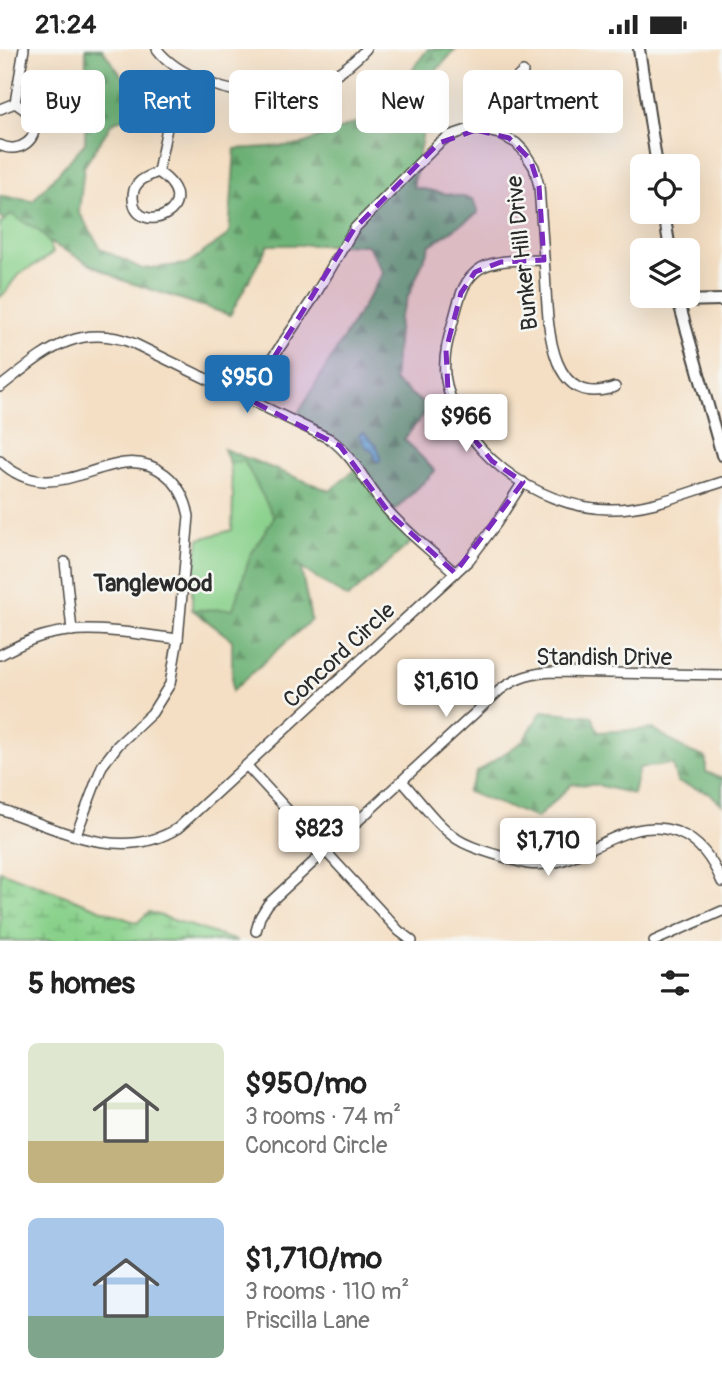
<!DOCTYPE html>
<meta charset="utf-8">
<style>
:root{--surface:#fff;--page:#f6f6f6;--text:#222;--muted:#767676;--accent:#1f6fb2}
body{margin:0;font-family:Pangolin,sans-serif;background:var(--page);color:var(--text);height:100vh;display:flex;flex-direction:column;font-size:26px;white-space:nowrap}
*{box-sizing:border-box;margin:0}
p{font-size:23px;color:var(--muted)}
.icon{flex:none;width:38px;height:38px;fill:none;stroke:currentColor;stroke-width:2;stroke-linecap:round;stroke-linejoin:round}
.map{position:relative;height:892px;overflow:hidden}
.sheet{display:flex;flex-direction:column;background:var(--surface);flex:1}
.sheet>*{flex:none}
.banner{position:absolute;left:21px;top:21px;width:681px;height:63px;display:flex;gap:14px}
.tools{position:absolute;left:630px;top:105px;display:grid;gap:14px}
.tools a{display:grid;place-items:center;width:70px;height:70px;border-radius:10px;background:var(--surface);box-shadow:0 7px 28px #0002;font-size:35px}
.price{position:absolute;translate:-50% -60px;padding:0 16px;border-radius:7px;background:#fff;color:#222;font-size:23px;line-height:46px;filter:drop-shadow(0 2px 4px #0008)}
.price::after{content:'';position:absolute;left:50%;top:42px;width:21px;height:16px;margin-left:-10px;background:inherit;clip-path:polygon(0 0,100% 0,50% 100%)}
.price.selected{background:var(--accent);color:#fff}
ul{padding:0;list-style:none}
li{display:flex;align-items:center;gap:21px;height:175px;padding:0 28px}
li span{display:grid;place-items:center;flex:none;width:196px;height:140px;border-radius:10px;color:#555}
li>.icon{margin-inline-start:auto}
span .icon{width:84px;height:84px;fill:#fffc;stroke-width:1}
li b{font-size:30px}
h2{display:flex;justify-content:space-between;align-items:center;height:84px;padding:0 28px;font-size:30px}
.pill{padding:0 24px;border-radius:10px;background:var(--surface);box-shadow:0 7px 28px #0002;font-size:24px;line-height:63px}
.pill.selected{background:var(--accent);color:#fff}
.status{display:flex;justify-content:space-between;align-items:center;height:49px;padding:0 35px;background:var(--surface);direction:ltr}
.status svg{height:19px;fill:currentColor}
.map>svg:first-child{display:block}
</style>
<div class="status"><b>21:24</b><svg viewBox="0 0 49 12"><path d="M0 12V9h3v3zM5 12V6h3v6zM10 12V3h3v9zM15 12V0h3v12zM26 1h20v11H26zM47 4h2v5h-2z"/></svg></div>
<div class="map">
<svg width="722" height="892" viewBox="0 0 722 892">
<defs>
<pattern id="forest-firs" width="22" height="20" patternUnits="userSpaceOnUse" patternTransform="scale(1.75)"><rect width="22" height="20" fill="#6eb377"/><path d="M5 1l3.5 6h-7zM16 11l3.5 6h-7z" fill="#5b9262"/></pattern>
<pattern id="wetland-marsh" width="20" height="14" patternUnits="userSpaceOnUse" patternTransform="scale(1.75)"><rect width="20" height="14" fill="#89d18b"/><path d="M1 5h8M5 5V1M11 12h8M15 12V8" fill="none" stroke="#70aa72"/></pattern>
<pattern id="water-rules" width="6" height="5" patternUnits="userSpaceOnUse" patternTransform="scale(1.75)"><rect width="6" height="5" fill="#57c0d4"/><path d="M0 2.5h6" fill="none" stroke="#489cac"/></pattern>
</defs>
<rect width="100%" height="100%" fill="#f6f6f2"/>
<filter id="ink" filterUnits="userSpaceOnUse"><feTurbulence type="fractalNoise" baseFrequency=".0143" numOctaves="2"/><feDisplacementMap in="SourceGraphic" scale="14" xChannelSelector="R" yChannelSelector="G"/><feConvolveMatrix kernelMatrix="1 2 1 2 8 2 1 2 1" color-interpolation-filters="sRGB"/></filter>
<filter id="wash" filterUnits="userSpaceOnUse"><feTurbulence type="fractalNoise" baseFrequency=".00686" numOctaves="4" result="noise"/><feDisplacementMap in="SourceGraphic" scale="28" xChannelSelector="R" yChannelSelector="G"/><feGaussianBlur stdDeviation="1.57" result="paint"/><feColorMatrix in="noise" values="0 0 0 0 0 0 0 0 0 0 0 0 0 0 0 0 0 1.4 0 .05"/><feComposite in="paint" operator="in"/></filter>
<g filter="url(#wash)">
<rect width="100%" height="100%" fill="#f4dfc4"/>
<g fill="url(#forest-firs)" stroke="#4c6f51" stroke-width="2">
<path d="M 86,0 L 102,0 L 145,59 L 112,74 L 84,118 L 79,163 L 101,200 L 142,220 L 187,215 L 229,185 L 235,100 L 300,96 L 378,65 L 428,0 L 456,0 L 433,25 L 413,138 L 473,150 L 478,164 L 430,196 L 399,269 L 394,332 L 429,359 L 404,390 L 435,422 L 392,464 L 417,488 L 348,549 L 301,519 L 311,571 L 232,642 L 232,591 L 193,561 L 247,481 L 234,425 L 224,400 L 330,442 L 360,416 L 295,369 L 383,224 L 368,196 L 268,196 L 230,266 L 122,231 L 0,168 L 0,147 L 33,152 L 85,94 Z"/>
<path d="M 542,662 L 592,667 L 598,683 L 654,680 L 686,701 L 706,709 L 706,723 L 722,729 L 722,755 L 709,744 L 677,733 L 672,715 L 639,719 L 633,745 L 597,736 L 572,735 L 537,769 L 467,743 L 477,723 L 523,692 Z"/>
</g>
<path fill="url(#wetland-marsh)" stroke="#5a7e5b" stroke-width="2" d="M 0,822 L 137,874 L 149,863 L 237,892 L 0,892 Z"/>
<g fill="#89d18b" stroke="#5a7e5b" stroke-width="2">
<path d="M 11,165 C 31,180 42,176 53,203 C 43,214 30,217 19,226 C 10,233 9,242 0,248 L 0,175 Z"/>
<path d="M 244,412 L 274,468 L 250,507 L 233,560 L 192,561 L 192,534 L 199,490 L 232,481 L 233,447 L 230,414 Z"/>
</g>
<path fill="url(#water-rules)" stroke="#417680" stroke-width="2" d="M 363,383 L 376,396 L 381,408 L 379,413 L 375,411 L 374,404 L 366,398 L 359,386 Z"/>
</g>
<g filter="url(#ink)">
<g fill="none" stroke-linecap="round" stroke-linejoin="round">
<defs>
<g id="minor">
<path d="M 157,0 C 169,16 188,26 206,33 C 263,56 324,46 366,0"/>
<path d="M 15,54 L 24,0"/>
<path d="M 0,60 L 15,54 C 21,58 28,62 32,69 C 42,90 18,106 0,96"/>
<path d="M 491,83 C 497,59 504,39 523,23"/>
<path d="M 158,123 C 211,158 135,192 133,149 C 132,133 146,128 158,123 Z"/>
<path d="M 158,123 L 167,79 L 192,27"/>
<path d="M 544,211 C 524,212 499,209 481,219 C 463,230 459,250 454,269 C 449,287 443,306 445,326 C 455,400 536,459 609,460 C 647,461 686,444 722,433"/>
<path d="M 0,338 C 43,305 77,271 135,295 L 330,390 C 355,408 365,434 384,457 C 404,482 432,502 455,524"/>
<path d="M 248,350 L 265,320 L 314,248 L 354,180 L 439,94 L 449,87 L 467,81 L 483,81 L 499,85 L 516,94 L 523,101 L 534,118 L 539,137 C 541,165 543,194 545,223 C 548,265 545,363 615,338"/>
<path d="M 0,412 C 12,424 27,431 44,432 C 86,434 125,395 165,425 C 179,436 186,451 189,467 L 178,590 L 170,635 L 152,664 L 118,696 L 102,717 L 76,786"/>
<path d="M 65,513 L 72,582"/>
<path d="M 0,606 C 15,598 30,590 46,586 C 88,575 135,585 178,590"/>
<path d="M 247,717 L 399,882 L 412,892"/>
<path d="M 402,732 C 419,751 436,775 457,790 C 469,798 484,802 497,806 C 507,809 518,813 528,815 C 581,822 622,763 677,783 C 700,792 712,810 722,833"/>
<path d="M 0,760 C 58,780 121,815 178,779 L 469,511 L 496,475 L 523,433"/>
<path d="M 256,882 L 260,868 L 268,855 L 500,641 C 517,628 533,624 554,623 L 722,626"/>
<path d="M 654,892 L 722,862"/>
</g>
<g id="tertiary">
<path d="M 639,0 L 657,117"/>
<path d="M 664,163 L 670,201"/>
<path d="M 677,247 L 722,406"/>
<path d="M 678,252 L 722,251"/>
</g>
</defs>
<use href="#minor" stroke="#494642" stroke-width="12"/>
<use href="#tertiary" stroke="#494642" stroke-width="14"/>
<use href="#minor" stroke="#fff" stroke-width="9"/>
<use href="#tertiary" stroke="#fff" stroke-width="10"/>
</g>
</g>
<path fill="#7b2cbf" fill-opacity="0.2" stroke="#7b2cbf" stroke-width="5" stroke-dasharray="14 9" stroke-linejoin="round" d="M 476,81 L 509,89 L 530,110 L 539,137 L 544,211 L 501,213 L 475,223 L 461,244 L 446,301 L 448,341 L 465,379 L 492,412 L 523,433 L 455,524 L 390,465 L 340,397 L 248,350 L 354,180 L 439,94 Z"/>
<g text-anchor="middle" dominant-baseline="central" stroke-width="5" stroke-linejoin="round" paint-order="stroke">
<g font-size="23" fill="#2b2b2b" stroke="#f6f6f2">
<text transform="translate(522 204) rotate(-96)">Bunker Hill Drive</text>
<text transform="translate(339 606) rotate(-43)">Concord Circle</text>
<text x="604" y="608">Standish Drive</text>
</g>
<g font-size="24" font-weight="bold" fill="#2b2b2b" stroke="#f6f6f2">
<text x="153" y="534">Tanglewood</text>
</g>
</g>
</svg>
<div class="tools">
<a><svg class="icon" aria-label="locate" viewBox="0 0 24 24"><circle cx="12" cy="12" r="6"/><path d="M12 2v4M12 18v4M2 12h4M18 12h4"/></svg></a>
<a><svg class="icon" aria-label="layers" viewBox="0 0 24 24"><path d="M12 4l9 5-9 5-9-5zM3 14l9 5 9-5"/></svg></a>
</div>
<b class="price selected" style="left:247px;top:366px">$950</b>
<b class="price" style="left:466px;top:405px">$966</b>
<b class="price" style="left:446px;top:670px">$1,610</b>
<b class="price" style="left:319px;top:817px">$823</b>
<b class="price" style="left:548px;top:829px">$1,710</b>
<div class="banner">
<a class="pill">Buy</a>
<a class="pill selected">Rent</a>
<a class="pill">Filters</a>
<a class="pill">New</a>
<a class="pill">Apartment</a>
</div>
</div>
<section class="sheet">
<h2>5 homes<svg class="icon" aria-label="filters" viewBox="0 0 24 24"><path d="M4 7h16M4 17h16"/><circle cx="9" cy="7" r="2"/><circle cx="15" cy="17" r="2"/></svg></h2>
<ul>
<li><span style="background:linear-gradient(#dfe7d0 70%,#c2b280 0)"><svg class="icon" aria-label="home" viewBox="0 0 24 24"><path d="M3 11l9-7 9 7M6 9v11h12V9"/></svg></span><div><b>$950/mo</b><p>3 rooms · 74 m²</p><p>Concord Circle</p></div></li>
<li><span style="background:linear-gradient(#a9c7e8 70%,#7fa58c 0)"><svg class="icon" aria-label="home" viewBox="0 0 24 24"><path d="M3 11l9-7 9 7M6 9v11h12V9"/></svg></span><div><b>$1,710/mo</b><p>3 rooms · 110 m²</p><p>Priscilla Lane</p></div></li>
</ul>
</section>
